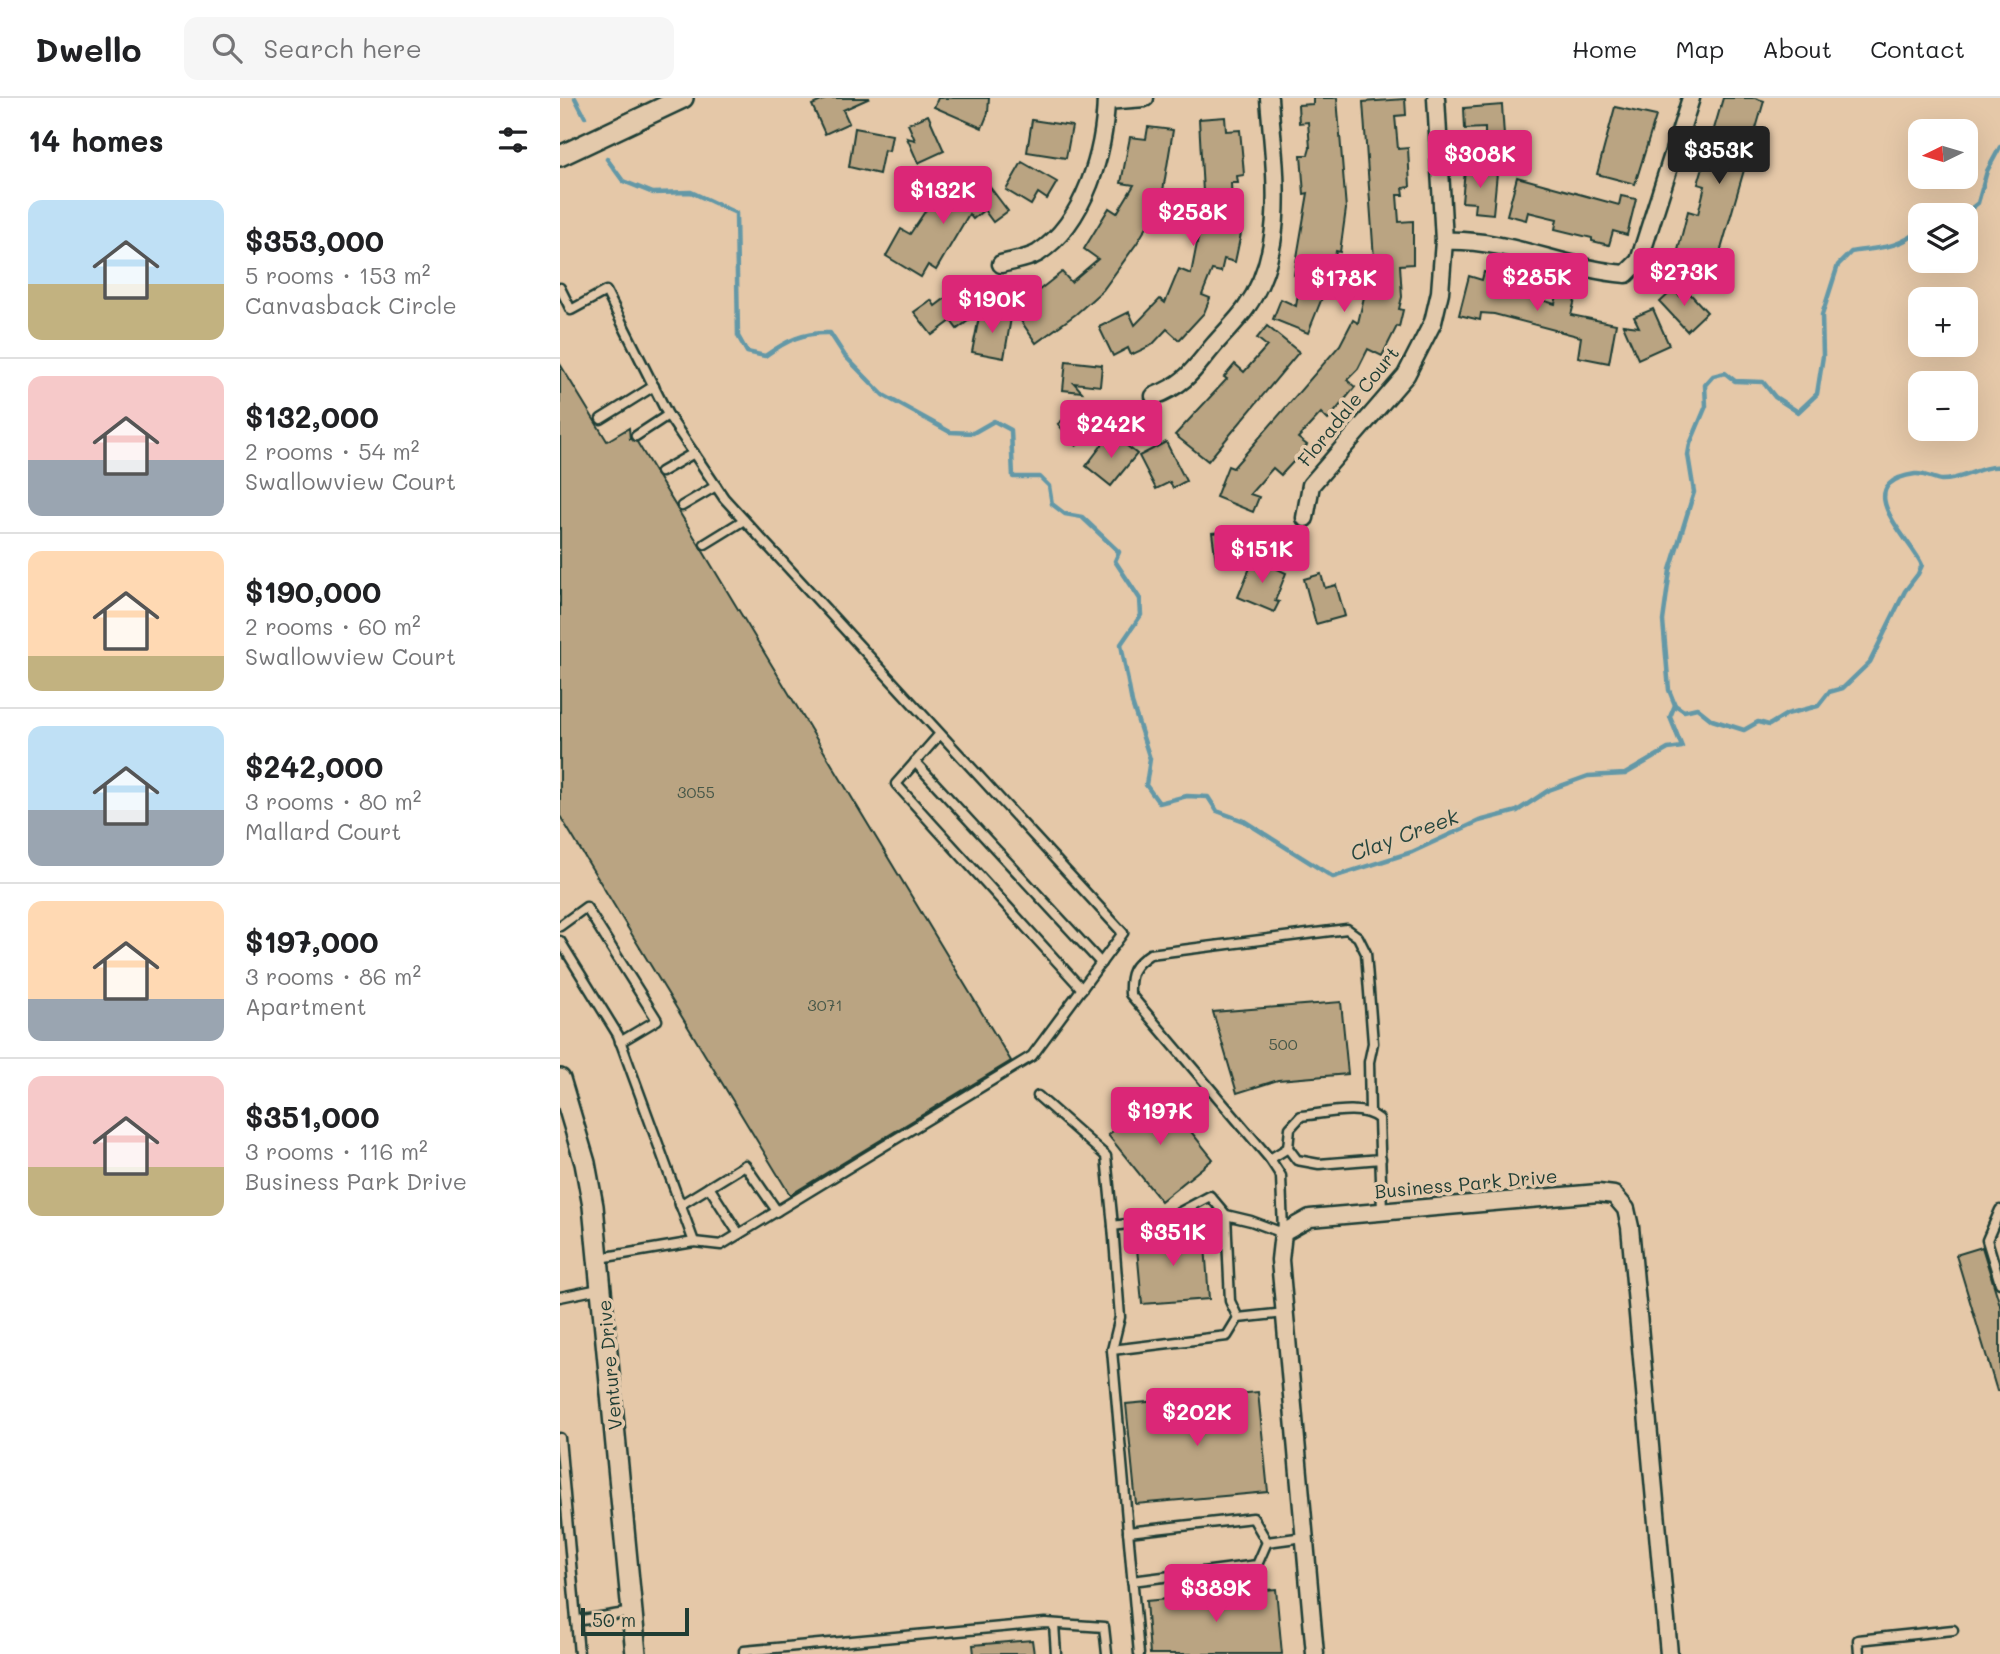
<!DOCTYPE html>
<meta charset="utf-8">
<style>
:root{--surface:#fff;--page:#f6f6f6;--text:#202124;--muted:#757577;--line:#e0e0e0;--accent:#db2777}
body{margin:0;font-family:Mali,sans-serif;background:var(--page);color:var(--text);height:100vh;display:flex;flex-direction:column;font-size:26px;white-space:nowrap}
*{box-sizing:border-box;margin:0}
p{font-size:23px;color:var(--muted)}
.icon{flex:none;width:38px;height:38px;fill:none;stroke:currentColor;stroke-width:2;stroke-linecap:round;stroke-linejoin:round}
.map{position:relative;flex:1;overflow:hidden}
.sheet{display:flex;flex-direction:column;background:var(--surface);width:560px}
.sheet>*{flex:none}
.needle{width:46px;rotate:265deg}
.tools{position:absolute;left:1348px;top:21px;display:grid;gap:14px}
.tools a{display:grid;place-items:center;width:70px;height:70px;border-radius:14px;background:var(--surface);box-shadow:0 7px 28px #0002;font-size:35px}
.scale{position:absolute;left:21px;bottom:18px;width:108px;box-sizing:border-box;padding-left:7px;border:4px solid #1f3d34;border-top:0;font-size:19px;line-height:24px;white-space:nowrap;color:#1f3d34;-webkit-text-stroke:5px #e3c9ab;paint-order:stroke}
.price{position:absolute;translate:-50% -60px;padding:0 16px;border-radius:7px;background:var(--accent);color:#fff;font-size:23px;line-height:46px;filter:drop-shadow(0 2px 4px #0008)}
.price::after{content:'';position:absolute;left:50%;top:42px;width:21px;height:16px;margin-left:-10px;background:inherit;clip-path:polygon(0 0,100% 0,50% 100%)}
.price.current{background:#222;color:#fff}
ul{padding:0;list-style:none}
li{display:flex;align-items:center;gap:21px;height:175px;padding:0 28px}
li+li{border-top:2px solid var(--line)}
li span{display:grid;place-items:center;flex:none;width:196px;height:140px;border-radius:14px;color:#555}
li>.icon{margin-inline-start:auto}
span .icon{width:84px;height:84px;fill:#fffc;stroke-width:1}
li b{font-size:30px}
h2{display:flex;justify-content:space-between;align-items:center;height:84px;padding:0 28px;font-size:30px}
header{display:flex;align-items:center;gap:42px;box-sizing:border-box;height:98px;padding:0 35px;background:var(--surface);border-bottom:2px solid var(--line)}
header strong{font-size:33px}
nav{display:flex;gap:38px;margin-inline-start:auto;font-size:24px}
.search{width:490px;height:63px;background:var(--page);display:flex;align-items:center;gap:18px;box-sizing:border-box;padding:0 24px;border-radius:14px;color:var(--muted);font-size:26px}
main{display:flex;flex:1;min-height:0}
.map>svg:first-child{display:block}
</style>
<header>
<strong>Dwello</strong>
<div class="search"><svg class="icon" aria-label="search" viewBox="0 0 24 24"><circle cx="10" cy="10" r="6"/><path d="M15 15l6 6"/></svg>Search here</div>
<nav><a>Home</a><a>Map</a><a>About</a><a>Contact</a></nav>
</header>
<main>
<section class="sheet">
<h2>14 homes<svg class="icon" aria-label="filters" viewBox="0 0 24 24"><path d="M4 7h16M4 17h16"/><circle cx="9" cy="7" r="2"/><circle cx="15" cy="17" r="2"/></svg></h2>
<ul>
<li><span style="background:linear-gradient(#bfe0f5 60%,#c2b280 0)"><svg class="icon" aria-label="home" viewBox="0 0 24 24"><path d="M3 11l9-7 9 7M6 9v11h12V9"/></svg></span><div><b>$353,000</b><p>5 rooms · 153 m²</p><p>Canvasback Circle</p></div></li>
<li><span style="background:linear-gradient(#f6c9c9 60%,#9aa5b1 0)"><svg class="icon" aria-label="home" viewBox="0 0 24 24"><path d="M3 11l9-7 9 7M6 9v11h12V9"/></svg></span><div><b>$132,000</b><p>2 rooms · 54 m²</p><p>Swallowview Court</p></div></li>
<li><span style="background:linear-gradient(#ffd9b3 75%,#c2b280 0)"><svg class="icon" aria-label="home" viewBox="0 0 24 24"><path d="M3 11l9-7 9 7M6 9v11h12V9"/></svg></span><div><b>$190,000</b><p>2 rooms · 60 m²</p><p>Swallowview Court</p></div></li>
<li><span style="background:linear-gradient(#bfe0f5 60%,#9aa5b1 0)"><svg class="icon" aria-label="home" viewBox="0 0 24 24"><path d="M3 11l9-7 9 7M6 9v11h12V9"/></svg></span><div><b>$242,000</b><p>3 rooms · 80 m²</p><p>Mallard Court</p></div></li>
<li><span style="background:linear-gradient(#ffd9b3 70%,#9aa5b1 0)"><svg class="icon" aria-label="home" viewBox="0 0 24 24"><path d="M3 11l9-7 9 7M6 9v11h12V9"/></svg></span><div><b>$197,000</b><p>3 rooms · 86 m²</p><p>Apartment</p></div></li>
<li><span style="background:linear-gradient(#f6c9c9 65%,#c2b280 0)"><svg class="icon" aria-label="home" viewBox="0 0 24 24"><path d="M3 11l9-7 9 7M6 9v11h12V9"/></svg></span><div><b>$351,000</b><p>3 rooms · 116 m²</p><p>Business Park Drive</p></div></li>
</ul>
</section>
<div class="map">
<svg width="1440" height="1556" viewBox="0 0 1440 1556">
<rect width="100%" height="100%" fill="#e5c8a8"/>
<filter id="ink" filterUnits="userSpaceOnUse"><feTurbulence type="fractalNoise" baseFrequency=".0143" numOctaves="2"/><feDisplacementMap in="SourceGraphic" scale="14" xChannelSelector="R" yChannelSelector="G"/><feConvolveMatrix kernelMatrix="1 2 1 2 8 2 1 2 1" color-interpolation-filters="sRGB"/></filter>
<g filter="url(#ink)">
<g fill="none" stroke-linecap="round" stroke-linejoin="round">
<g stroke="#6398a7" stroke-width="4.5">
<path d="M 15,0 L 25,19"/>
<path d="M 47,61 L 63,83 L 93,95 L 131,94 L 176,115 L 178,238 L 187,254 L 205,258 C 226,243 243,234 270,235 L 285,258 L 323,297 L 390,334 L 413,335 L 434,323 L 451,332 L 453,379 L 480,379 L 489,388 L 492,406 L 505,416 L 522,419 L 559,454 L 555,463 L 580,501 L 581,517 L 561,546 L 572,605 L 590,661 L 586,687 L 599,705 L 627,698 L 648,699 L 657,713 L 684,723 L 773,779 L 852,754 L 919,723 L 957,713 L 989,692 L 1028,678 L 1065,676 L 1108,651 L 1122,649 L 1110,619 L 1115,607"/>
<path d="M 1403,117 L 1418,105 L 1427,73 L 1440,49"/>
<path d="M 1360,132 C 1341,150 1315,150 1291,154 L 1278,167 L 1262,217 L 1263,258 L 1257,296 L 1238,314 L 1215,299 L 1203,284 L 1175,283 L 1165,275 L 1153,278 L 1145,287 L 1146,308 L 1130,346 L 1128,357 L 1134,394 L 1110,472 L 1103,523 L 1109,592 L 1115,607 L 1124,613 L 1137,610 L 1152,622 L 1184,632 L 1198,624 L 1209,627 L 1227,616 L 1258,608 L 1269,594 L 1283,590 L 1310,564 L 1345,493 L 1358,476 L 1362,467 C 1351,441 1287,386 1355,376 C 1364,375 1373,381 1381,382 C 1401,383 1421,367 1440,369"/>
</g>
</g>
<g fill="#baa482" stroke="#1f3d34" stroke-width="2">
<path d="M 268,0 L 310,0 L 283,12 L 289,25 L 265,36 L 252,7 Z"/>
<path d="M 378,0 L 429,0 L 428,15 L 422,30 L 374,9 Z"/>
<path d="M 753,0 L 777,0 L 786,111 L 780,154 L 776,153 L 770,196 L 764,195 L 748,235 L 713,221 L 721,201 L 736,208 L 741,178 L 734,177 L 748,95 L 744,96 L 741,57 L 748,57 L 750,50 L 748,24 L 739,25 L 738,7 L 753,6 Z"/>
<path d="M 1163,0 L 1195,0 L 1204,3 L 1151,186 L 1126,178 L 1130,165 L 1116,160 L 1128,113 L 1138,116 L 1145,88 L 1138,86 Z"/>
<path d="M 845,1 L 846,17 L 835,18 L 838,51 L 848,50 L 850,89 L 843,90 L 844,97 L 837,97 L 839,124 L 853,123 L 853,166 L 840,167 L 842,199 L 839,211 L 843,212 L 839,229 L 837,228 L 822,258 L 808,251 L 798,271 L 787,282 L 795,289 L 768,322 L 761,315 L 738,340 L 747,347 L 734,363 L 721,377 L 713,370 L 690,396 L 699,399 L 693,414 L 656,399 L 668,368 L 673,370 L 780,247 L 793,222 L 798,225 L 807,186 L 816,189 L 803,4 Z"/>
<path d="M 942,7 L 944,38 L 925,39 L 925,30 L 905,31 L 904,10 Z"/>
<path d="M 1055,9 L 1096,18 L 1075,86 L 1037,76 Z"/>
<path d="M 368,17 L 384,53 L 358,65 L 347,40 L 355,42 L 348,26 Z"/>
<path d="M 665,19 L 666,33 L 680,32 L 683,64 L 684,77 L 677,78 L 678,85 L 671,85 L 672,107 L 670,124 L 683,126 L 675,164 L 664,161 L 661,174 L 652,172 L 642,197 L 650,200 L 644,215 L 619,242 L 607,231 L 592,247 L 571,257 L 568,250 L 553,258 L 539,229 L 569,214 L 575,227 L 600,201 L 605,205 L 619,171 L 631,176 L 647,94 L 643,94 L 639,21 Z"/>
<path d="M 472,22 L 512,28 L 506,60 L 467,54 Z"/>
<path d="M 588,29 L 613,32 L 601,105 L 577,145 L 543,192 L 516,216 L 476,245 L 459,220 L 469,212 L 464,204 L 502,174 L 511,184 L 538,161 L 524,151 L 549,110 L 557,115 L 574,87 L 561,85 L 570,39 L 586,41 Z"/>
<path d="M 295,30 L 332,37 L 329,53 L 324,52 L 319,76 L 289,69 Z"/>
<path d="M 462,64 L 497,84 L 487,101 L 478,95 L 471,107 L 446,92 Z"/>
<path d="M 905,72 L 937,75 L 933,116 L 914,114 L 915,105 L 902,104 Z"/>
<path d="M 957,79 L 1059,107 L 1061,98 L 1076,101 L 1067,137 L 1053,133 L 1049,147 L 1032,143 L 1032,140 L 995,131 L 997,121 L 968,114 L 966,122 L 947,117 Z"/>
<path d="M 423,80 L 448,113 L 433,124 L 424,112 L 413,121 L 409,116 L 376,172 L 368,167 L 361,179 L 326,158 L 341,131 L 350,136 L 374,100 L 379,103 L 403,85 L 408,91 Z"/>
<path d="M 924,174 L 968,183 L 965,197 L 995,206 L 998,193 L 1016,198 L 1011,217 L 1056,226 L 1049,265 L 1018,259 L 1021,239 L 934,216 L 921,215 L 920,222 L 899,217 L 909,178 L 922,182 Z"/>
<path d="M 1123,188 L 1147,214 L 1127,233 L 1100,204 L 1113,192 L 1120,198 Z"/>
<path d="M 391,196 L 402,211 L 420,214 L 397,231 L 391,223 L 372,237 L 354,214 L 371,202 L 375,208 Z"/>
<path d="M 1093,211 L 1109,247 L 1078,261 L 1063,227 L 1079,229 L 1074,219 Z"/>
<path d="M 420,214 L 451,220 L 444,260 L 412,254 Z"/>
<path d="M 707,228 L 739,254 L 648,363 L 615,337 L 667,281 L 664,279 L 675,266 L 684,274 L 707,248 L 697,240 Z"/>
<path d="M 506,263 L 542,267 L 540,288 L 514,285 L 522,294 L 503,292 Z"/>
<path d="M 0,266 L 47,343 L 69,330 L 70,341 L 77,344 L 451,963 L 230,1097 L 0,718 Z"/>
<path d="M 528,301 L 546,323 L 516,348 L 498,326 Z"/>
<path d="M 551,335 L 577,356 L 551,388 L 526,368 Z"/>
<path d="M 606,344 L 626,383 L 613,390 L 610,384 L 596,391 L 579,358 Z"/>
<path d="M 691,431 L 694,460 L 656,464 L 652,435 Z"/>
<path d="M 694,460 L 726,475 L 715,503 L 719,504 L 714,514 L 678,499 Z"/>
<path d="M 761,476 L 765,490 L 776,487 L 785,518 L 756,526 L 744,481 Z"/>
<path d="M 781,904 L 788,976 L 718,982 L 677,995 L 653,914 Z"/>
<path d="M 600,995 L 653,1061 L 601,1103 L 548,1037 Z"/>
<path d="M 644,1134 L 649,1201 L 582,1206 L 576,1139 Z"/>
<path d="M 1422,1149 L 1440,1207 L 1440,1292 L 1437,1293 L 1396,1157 Z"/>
<path d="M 698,1294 L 708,1394 L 576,1406 L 566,1306 Z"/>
<path d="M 716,1491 L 722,1556 L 590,1556 L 586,1503 Z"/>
<path d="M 472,1542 L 474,1556 L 414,1556 L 413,1547 Z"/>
</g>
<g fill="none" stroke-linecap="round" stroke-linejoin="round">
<defs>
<g id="service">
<path d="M 0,190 L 11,212 L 46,193 L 108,317 L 164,400 L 563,835 L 472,958 L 161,1147 L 134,1144 L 40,1160"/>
<path d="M 41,321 L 94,288"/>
<path d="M 76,338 L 108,317"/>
<path d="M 101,374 L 134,355"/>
<path d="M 122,408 L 156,388"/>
<path d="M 145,446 L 184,422"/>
<path d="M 379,637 L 336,686 L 522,891"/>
<path d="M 355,664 L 541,865"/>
<path d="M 0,828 L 26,809 L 97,922 L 60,944"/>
<path d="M 0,843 L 58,937 L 134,1144"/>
<path d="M 478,998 L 546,1058 L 553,1128"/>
<path d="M 710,1061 L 728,1050"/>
<path d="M 821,1061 L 759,1066 L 737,1062 L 728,1050 L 730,1030 L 741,1018 C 765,1016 800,1005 819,1021 L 822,1113"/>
<path d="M 149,1089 L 179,1136"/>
<path d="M 120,1107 L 185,1067 L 217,1113"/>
<path d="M 1440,1112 L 1427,1142 L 1440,1185"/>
<path d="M 0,1199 L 39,1191"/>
<path d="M 678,1220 L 670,1203 L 666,1117 L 691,1123 L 723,1135 L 721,1078 L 710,1061 L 570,896 C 569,875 573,867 590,856 L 787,831 L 798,839 L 806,855 L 813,945 L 809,964 L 810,1014"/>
<path d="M 552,1252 L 667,1238 L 678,1220 L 725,1215"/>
<path d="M 0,1340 L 19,1556"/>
<path d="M 568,1434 L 693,1420 L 707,1444 L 744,1439"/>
<path d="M 572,1483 L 697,1467 L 707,1444"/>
<path d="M 16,1523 L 72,1514"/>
<path d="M 494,1526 L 496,1556"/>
<path d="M 184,1556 L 184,1553 L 485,1525 L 544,1529 L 547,1556"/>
<path d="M 579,1556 L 552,1252 L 560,1219 L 553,1128 L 609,1120 L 650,1098 L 666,1117"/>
<path d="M 1299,1556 L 1298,1542 L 1393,1532"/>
</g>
<g id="minor">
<path d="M 546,3 L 585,0"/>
<path d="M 884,143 C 948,140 1004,171 1066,176 L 1079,163 L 1131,0"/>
<path d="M 441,166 C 452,163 468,161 478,155 C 525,124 545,53 546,0"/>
<path d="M 594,298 C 626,286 633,272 654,247 C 664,235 677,223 686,210 C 729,150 714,69 709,0"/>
<path d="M 745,420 L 751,387 L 846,277 L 873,224 L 880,194 L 884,143 L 876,0"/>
<path d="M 755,1556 L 720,1162 L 723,1135 L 750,1120 L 1038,1095 L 1054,1097 L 1066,1111 L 1070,1129 L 1109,1556"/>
</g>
<g id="tertiary">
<path d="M 0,58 L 123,0"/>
<path d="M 0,981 L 25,1065 L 33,1108 L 76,1556"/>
</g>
</defs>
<use href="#service" stroke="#1f3d34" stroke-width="13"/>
<use href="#minor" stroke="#1f3d34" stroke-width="21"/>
<use href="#tertiary" stroke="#1f3d34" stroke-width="24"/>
<use href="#service" stroke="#e3c9ab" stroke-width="8"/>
<use href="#minor" stroke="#e3c9ab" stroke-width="16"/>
<use href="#tertiary" stroke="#e3c9ab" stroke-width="19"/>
</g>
</g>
<g text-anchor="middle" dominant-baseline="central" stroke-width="7" stroke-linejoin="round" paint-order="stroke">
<g font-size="16" fill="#465748">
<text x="136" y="693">3055</text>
<text x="265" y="906">3071</text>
<text x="723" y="945">500</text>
</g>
<g font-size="19" fill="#1f3d34" stroke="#e3c9ab">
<text transform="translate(788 308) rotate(-51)">Floradale Court</text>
<text transform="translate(906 1085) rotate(-5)">Business Park Drive</text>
<text transform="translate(49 1267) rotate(-95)">Venture Drive</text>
</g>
<g font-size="21" font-style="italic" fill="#25453e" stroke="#e3c9ab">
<text transform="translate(844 736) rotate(-20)">Clay Creek</text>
</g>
</g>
</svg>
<div class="tools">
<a><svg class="needle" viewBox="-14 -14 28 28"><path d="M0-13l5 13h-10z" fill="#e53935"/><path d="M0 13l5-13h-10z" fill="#757577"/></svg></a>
<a><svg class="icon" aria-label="layers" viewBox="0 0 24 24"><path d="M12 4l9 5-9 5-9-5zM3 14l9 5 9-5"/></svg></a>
<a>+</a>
<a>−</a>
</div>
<div class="scale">50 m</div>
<b class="price current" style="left:1159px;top:88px">$353K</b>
<b class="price" style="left:920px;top:92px">$308K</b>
<b class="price" style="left:383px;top:128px">$132K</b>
<b class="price" style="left:633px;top:150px">$258K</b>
<b class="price" style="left:1124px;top:210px">$273K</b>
<b class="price" style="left:977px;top:215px">$285K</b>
<b class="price" style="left:784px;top:216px">$178K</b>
<b class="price" style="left:432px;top:237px">$190K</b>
<b class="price" style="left:551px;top:362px">$242K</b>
<b class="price" style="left:702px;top:487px">$151K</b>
<b class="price" style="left:600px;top:1049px">$197K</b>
<b class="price" style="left:613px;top:1170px">$351K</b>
<b class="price" style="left:637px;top:1350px">$202K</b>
<b class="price" style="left:656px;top:1526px">$389K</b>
</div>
</main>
